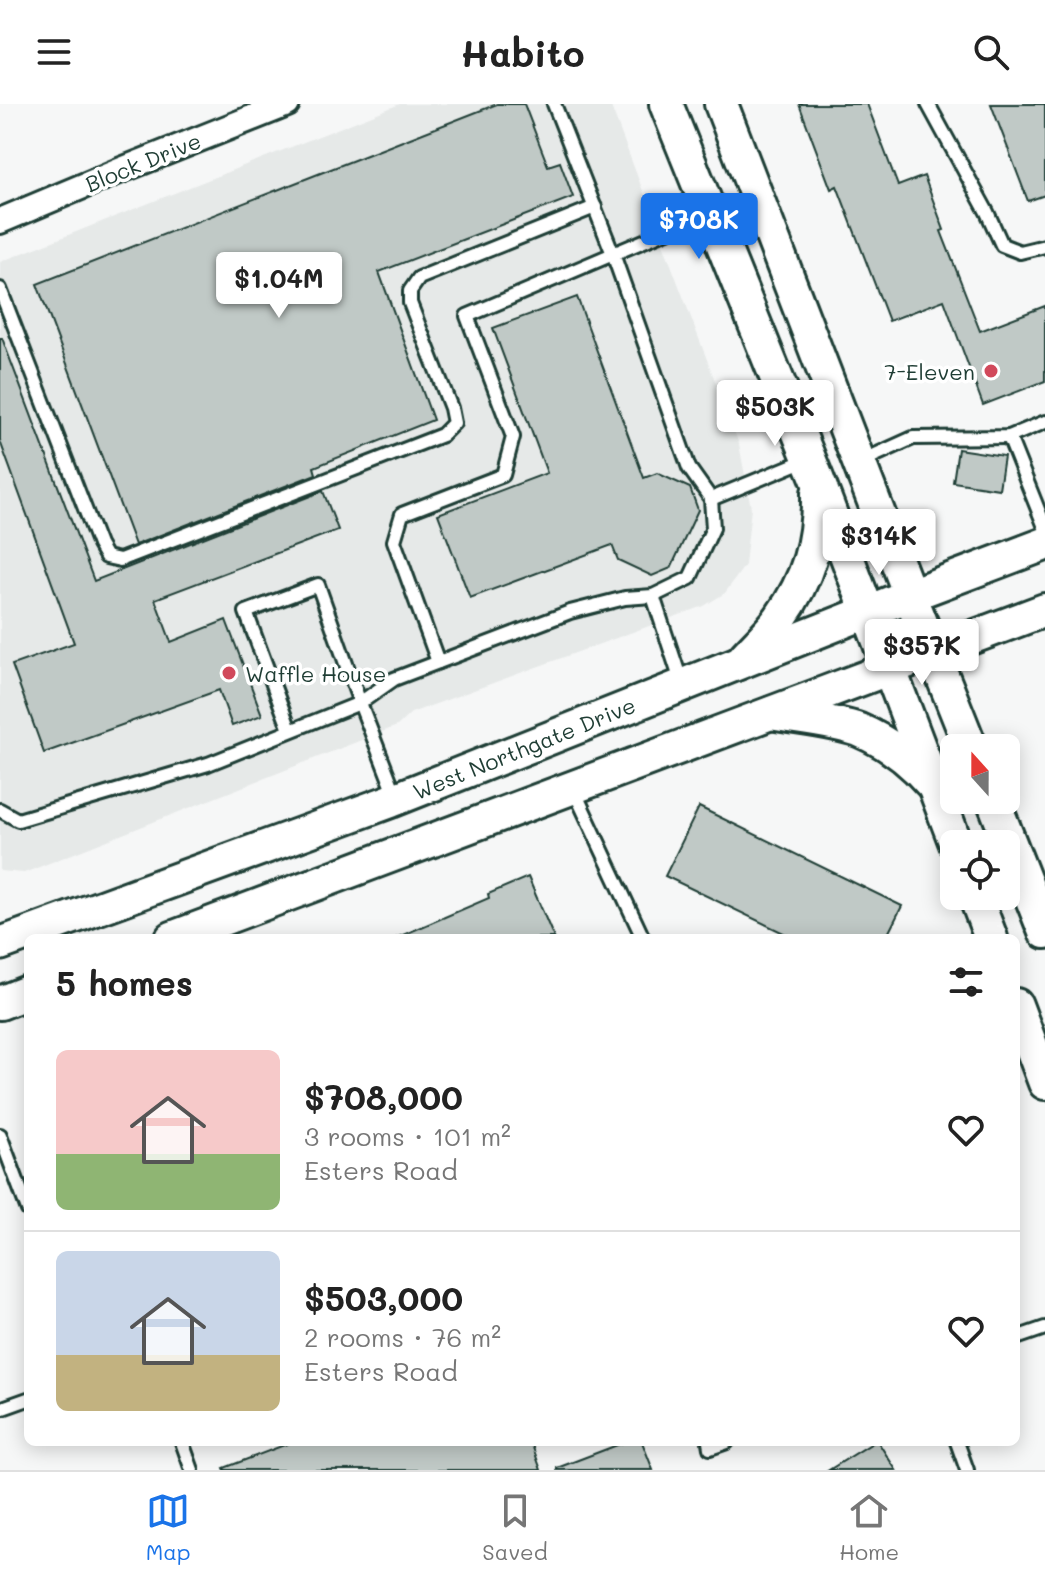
<!DOCTYPE html>
<meta charset="utf-8">
<style>
:root{--surface:#fff;--page:#f2f2f2;--text:#222;--muted:#767676;--line:#e0e0e0;--accent:#1a73e8}
body{margin:0;font-family:Mali,sans-serif;background:var(--page);color:var(--text);height:100vh;display:flex;flex-direction:column;font-size:30px;white-space:nowrap}
*{box-sizing:border-box;margin:0}
p{font-size:26px;color:var(--muted)}
.icon{flex:none;width:44px;height:44px;fill:none;stroke:currentColor;stroke-width:2;stroke-linecap:round;stroke-linejoin:round}
.map{position:relative;flex:1;overflow:hidden}
.side{position:absolute;left:24px;top:830px;width:996px;height:512px;display:flex;flex-direction:column;background:var(--surface);border-radius:12px;box-shadow:0 4px 20px #0003}
.side>*{flex:none}
.needle{width:52px;rotate:339deg}
.controls{position:absolute;left:940px;top:630px;display:grid;gap:16px}
.controls a{display:grid;place-items:center;width:80px;height:80px;border-radius:12px;background:var(--surface);box-shadow:0 4px 20px #0003;font-size:40px}
.price{position:absolute;translate:-50% -68px;padding:0 18px;border-radius:8px;background:#fff;color:#222;font-size:26px;line-height:52px;filter:drop-shadow(0 2px 4px #0008)}
.price::after{content:'';position:absolute;left:50%;top:48px;width:24px;height:18px;margin-left:-12px;background:inherit;clip-path:polygon(0 0,100% 0,50% 100%)}
.price.active{background:var(--accent);color:#fff}
ul{padding:0;list-style:none}
li{display:flex;align-items:center;gap:24px;height:200px;padding:0 32px}
li+li{border-top:2px solid var(--line)}
li span{display:grid;place-items:center;flex:none;width:224px;height:160px;border-radius:12px;color:#555}
li>.icon{margin-inline-start:auto}
span .icon{width:96px;height:96px;fill:#fffc;stroke-width:1}
li b{font-size:34px}
h2{display:flex;justify-content:space-between;align-items:center;height:96px;padding:0 32px;font-size:34px}
header{display:flex;justify-content:space-between;align-items:center;height:104px;padding:0 32px;background:var(--surface);font-size:36px;font-weight:700}
.dock{display:flex;justify-content:space-around;align-items:center;height:112px;border-top:2px solid var(--line);background:var(--surface);font-size:22px;color:var(--muted)}
.dock a{display:grid;justify-items:center;gap:4px}
.dock .active{color:var(--accent)}
.map>svg:first-child{display:block}
</style>
<header><svg class="icon" aria-label="menu" viewBox="0 0 24 24"><path d="M4 6h16M4 12h16M4 18h16"/></svg>Habito<svg class="icon" aria-label="search" viewBox="0 0 24 24"><circle cx="10" cy="10" r="6"/><path d="M15 15l6 6"/></svg></header>
<div class="map">
<svg width="1045" height="1366" viewBox="0 0 1045 1366">
<rect width="100%" height="100%" fill="#f6f7f7"/>
<filter id="ink" filterUnits="userSpaceOnUse"><feTurbulence type="fractalNoise" baseFrequency=".0125" numOctaves="2"/><feDisplacementMap in="SourceGraphic" scale="16" xChannelSelector="R" yChannelSelector="G"/><feConvolveMatrix kernelMatrix="1 2 1 2 8 2 1 2 1" color-interpolation-filters="sRGB"/></filter>
<g filter="url(#ink)">
<path fill="#e6e9e8" d="M 400,0 L 610,0 L 739,340 L 751,404 L 745,461 L 725,489 L 704,502 L 411,609 L 397,622 L 24,769 L 0,767 L 0,158 Z"/>
<g fill="#c0c9c6" stroke="#1f3d34" stroke-width="2">
<path d="M 497,0 L 524,0 L 548,62 L 560,58 L 573,93 L 379,168 L 433,316 L 314,363 L 316,370 L 135,441 L 37,180 Z"/>
<path d="M 799,0 L 867,0 L 898,82 L 924,72 L 944,126 L 941,127 L 980,227 L 1045,202 L 1045,277 L 983,301 L 944,196 L 889,217 L 837,82 L 831,85 Z"/>
<path d="M 991,0 L 1045,0 L 1045,91 L 1028,97 Z"/>
<path d="M 577,193 L 644,374 L 657,369 L 690,384 L 698,406 L 671,464 L 652,472 L 618,456 L 612,441 L 470,494 L 438,410 L 547,369 L 493,224 Z"/>
<path d="M 0,234 L 2,234 L 94,477 L 323,387 L 338,426 L 155,495 L 171,538 L 226,516 L 262,611 L 232,622 L 219,586 L 44,649 L 12,561 L 74,539 L 0,337 Z"/>
<path d="M 958,345 L 1004,352 L 999,385 L 953,378 Z"/>
<path d="M 699,703 L 902,802 L 886,834 L 794,834 L 665,772 Z"/>
<path d="M 528,773 L 554,834 L 396,834 L 489,794 L 488,790 Z"/>
<path d="M 292,1338 L 531,1338 L 541,1366 L 225,1366 L 224,1364 Z"/>
<path d="M 625,1338 L 642,1338 L 653,1366 L 557,1366 L 557,1364 Z"/>
<path d="M 874,1338 L 878,1338 L 896,1366 L 829,1366 Z"/>
</g>
<g fill="none" stroke-linecap="round" stroke-linejoin="round">
<defs>
<g id="lane">
<path d="M 928,0 L 987,108 L 1002,141 L 1020,148 L 1045,142"/>
<path d="M 0,185 L 99,441 L 106,453 L 120,456 L 442,331 L 454,319 L 451,304 L 410,199 L 410,187 L 419,174 L 595,103"/>
<path d="M 1009,333 L 1045,423"/>
<path d="M 860,358 L 913,334 L 1009,333 L 1045,318"/>
<path d="M 711,395 L 808,355"/>
<path d="M 653,492 L 682,580"/>
<path d="M 438,558 L 394,437 L 402,410 L 503,371 L 513,333 L 467,212 L 613,150 L 554,0"/>
<path d="M 290,626 L 246,508 L 318,481 L 360,599 L 396,692"/>
<path d="M 573,684 L 643,834"/>
<path d="M 0,706 L 18,716 L 208,660 L 360,599 L 394,575 L 570,508 L 625,494 L 653,492 L 690,474 L 713,424 L 711,395 L 689,364 L 613,150 L 710,109"/>
<path d="M 0,1031 L 28,1106"/>
<path d="M 1016,1234 L 1045,1224"/>
<path d="M 0,1305 L 28,1295"/>
<path d="M 182,1338 L 192,1366"/>
<path d="M 709,1338 L 710,1344 L 727,1338"/>
<path d="M 957,1338 L 967,1366"/>
</g>
<path id="street" d="M 0,117 L 119,67 L 287,0"/>
<g id="secondary">
<path d="M 666,0 L 817,374 L 956,740"/>
<path d="M 721,0 L 910,491 L 971,644"/>
<path d="M 745,553 C 757,540 770,528 780,514 C 808,475 819,437 818,389"/>
<path d="M 772,609 C 798,614 834,617 859,626 C 885,637 911,656 930,678"/>
<path d="M 993,696 L 1045,828"/>
<path d="M 975,792 L 991,834"/>
<path d="M 172,834 L 1045,506"/>
<path d="M 0,840 L 391,697 L 910,491 L 1045,440"/>
<path d="M 0,899 L 28,888"/>
<path d="M 1016,901 L 1045,979"/>
</g>
</defs>
<use href="#lane" stroke="#1f3d34" stroke-width="18"/>
<use href="#street" stroke="#1f3d34" stroke-width="30"/>
<use href="#secondary" stroke="#1f3d34" stroke-width="38"/>
<use href="#lane" stroke="#fff" stroke-width="12"/>
<use href="#street" stroke="#fff" stroke-width="24"/>
<use href="#secondary" stroke="#fff" stroke-width="32"/>
</g>
</g>
<g fill="#d1495b" stroke="#fff" stroke-width="3">
<circle cx="991" cy="267" r="8"/>
<circle cx="229" cy="569" r="8"/>
</g>
<g text-anchor="middle" dominant-baseline="central" stroke-width="7" stroke-linejoin="round" paint-order="stroke">
<g font-size="22" fill="#1f3d34" stroke="#fff">
<text transform="translate(143 58) rotate(-22)">Block Drive</text>
<text transform="translate(524 644) rotate(-22)">West Northgate Drive</text>
</g>
<g font-size="22" fill="#1f3d34" stroke="#fff" text-anchor="end">
<text x="975" y="267">7-Eleven</text>
<text x="245" y="569" text-anchor="start">Waffle House</text>
</g>
</g>
</svg>
<div class="controls">
<a><svg class="needle" viewBox="-14 -14 28 28"><path d="M0-13l5 13h-10z" fill="#e53935"/><path d="M0 13l5-13h-10z" fill="#767676"/></svg></a>
<a><svg class="icon" aria-label="locate" viewBox="0 0 24 24"><circle cx="12" cy="12" r="6"/><path d="M12 2v4M12 18v4M2 12h4M18 12h4"/></svg></a>
</div>
<b class="price active" style="left:699px;top:157px">$708K</b>
<b class="price" style="left:279px;top:216px">$1.04M</b>
<b class="price" style="left:775px;top:344px">$503K</b>
<b class="price" style="left:879px;top:473px">$314K</b>
<b class="price" style="left:922px;top:583px">$357K</b>
<section class="side">
<h2>5 homes<svg class="icon" aria-label="filters" viewBox="0 0 24 24"><path d="M4 7h16M4 17h16"/><circle cx="9" cy="7" r="2"/><circle cx="15" cy="17" r="2"/></svg></h2>
<ul>
<li><span style="background:linear-gradient(#f6c9c9 65%,#8fb573 0)"><svg class="icon" aria-label="home" viewBox="0 0 24 24"><path d="M3 11l9-7 9 7M6 9v11h12V9"/></svg></span><div><b>$708,000</b><p>3 rooms · 101 m²</p><p>Esters Road</p></div><svg class="icon" aria-label="heart" viewBox="0 0 24 24"><path d="M12 20l-8-8c-3-5 5-10 8-4 3-6 11-1 8 4z"/></svg></li>
<li><span style="background:linear-gradient(#c9d6e8 65%,#c2b280 0)"><svg class="icon" aria-label="home" viewBox="0 0 24 24"><path d="M3 11l9-7 9 7M6 9v11h12V9"/></svg></span><div><b>$503,000</b><p>2 rooms · 76 m²</p><p>Esters Road</p></div><svg class="icon" aria-label="heart" viewBox="0 0 24 24"><path d="M12 20l-8-8c-3-5 5-10 8-4 3-6 11-1 8 4z"/></svg></li>
</ul>
</section>
</div>
<nav class="dock">
<a class="active"><svg class="icon" aria-label="map" viewBox="0 0 24 24"><path d="M3 6l6-2 6 2 6-2v14l-6 2-6-2-6 2zM9 4v14M15 6v14"/></svg>Map</a>
<a><svg class="icon" aria-label="saved" viewBox="0 0 24 24"><path d="M7 4h10v16l-5-4-5 4z"/></svg>Saved</a>
<a><svg class="icon" aria-label="home" viewBox="0 0 24 24"><path d="M3 11l9-7 9 7M6 9v11h12V9"/></svg>Home</a>
</nav>
